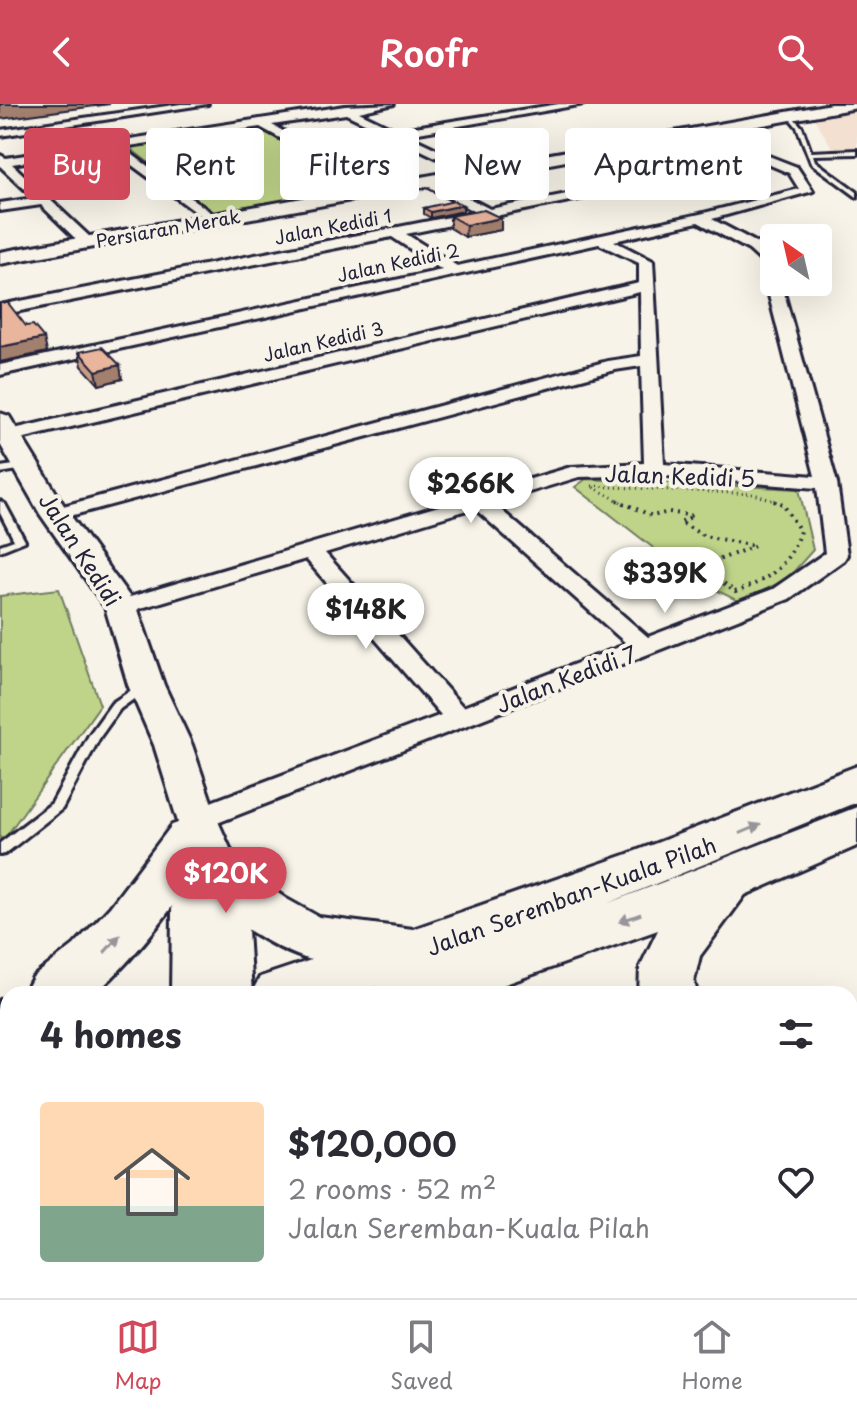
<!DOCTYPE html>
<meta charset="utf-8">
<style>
:root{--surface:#fff;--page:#f7f7f7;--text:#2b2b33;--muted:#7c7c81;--line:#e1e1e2;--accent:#d1495b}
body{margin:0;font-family:"Playpen Sans",sans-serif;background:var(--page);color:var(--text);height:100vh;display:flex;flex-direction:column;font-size:30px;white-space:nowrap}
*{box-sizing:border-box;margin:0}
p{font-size:26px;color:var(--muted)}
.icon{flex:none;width:44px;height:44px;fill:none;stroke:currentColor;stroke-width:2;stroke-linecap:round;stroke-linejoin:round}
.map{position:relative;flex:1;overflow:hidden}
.sheet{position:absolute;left:0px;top:882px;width:858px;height:312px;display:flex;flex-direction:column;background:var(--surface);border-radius:24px 24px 0 0;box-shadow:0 8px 32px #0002}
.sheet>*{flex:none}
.top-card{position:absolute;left:24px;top:24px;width:810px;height:72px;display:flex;gap:16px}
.needle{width:52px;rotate:326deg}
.fabs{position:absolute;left:760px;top:120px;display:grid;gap:16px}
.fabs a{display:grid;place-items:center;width:72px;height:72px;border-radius:8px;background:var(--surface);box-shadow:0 8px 32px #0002;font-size:40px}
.price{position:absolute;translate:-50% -68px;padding:0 18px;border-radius:28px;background:#fff;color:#222;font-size:26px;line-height:52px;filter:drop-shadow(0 2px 4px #0008)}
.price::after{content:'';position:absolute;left:50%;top:48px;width:24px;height:18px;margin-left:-12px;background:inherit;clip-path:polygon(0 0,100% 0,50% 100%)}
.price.selected{background:var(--accent);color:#fff}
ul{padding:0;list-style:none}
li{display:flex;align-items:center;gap:24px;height:200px;padding:0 40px}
li span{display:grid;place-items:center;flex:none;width:224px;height:160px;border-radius:8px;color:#555}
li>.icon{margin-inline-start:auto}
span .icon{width:96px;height:96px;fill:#fffc;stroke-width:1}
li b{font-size:34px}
h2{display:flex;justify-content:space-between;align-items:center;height:96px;padding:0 40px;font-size:34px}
.pill{padding:0 28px;border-radius:8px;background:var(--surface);box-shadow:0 8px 32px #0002;font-size:28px;line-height:72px}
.pill.selected{background:var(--accent);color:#fff}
header{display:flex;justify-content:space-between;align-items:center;height:104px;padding:0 40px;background:var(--accent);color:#fff;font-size:36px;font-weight:600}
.tabs{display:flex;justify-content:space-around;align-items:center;height:112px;border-top:2px solid var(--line);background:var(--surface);font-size:22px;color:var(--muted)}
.tabs a{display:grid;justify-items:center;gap:4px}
.tabs .selected{color:var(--accent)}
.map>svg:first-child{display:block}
</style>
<header><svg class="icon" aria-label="back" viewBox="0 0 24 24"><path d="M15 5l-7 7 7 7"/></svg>Roofr<svg class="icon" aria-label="search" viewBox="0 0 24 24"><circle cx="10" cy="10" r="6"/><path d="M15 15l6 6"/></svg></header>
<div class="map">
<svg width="857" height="1194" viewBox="0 0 857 1194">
<rect width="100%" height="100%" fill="#f7f3e8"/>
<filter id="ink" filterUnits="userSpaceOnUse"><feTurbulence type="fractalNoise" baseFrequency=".0125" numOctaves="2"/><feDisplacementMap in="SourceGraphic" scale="16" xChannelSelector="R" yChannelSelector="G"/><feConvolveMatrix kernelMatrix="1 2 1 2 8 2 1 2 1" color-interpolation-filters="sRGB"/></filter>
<g filter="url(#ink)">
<path fill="#f3e0d1" d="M 857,6 L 857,52 L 837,52 L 814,14 Z"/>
<g fill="#bfd489" stroke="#707b62" stroke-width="2">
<path d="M 257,23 L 358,83 L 213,108 L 127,42 Z"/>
<path d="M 586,375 L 799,385 L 813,446 L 787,475 L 740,498 L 692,474 L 575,383 Z"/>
<path d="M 59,485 L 100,601 L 0,741 L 0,492 Z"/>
</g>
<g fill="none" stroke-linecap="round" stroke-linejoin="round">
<defs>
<g id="lane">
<path d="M 787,11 L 791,11 L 802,23 L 811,48 L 857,46 L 857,50 L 813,51 L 815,57 L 857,88 L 857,93 L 811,59 L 797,23 Z"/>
<path d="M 28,359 L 33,362 L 31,364 L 0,369 L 0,363 Z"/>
<path d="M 0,397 L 5,400 L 25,437 L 0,447 L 0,441 L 14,436 L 0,409 Z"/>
<path d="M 145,577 L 149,578 L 151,581 L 149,584 L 120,605 L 100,633 L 62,705 L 5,750 L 0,751 L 0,739 L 52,699 L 89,631 L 112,599 Z"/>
</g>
<g id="street">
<path d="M 181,0 L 208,0 L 0,32 L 0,26 Z"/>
<path d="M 394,0 L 359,8 L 396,26 L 559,0 L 584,0 L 407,31 L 479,65 L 479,71 L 475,72 L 346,10 L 272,21 L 384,82 L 386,85 L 380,89 L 260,23 L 122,43 L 217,113 L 219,116 L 212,120 L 110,45 L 12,60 L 92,135 L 92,141 L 82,141 L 41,101 L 0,107 L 0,99 L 34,94 L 0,62 L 0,51 L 6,54 L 345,2 Z"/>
<path d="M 694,26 L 702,26 L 797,63 L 813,87 L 712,115 L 759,140 L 774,155 L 774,178 L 781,178 L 837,379 L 847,451 L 844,456 L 789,495 L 207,723 L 197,726 L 187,723 L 182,715 L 187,707 L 441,611 L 306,455 L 121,510 L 113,508 L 109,503 L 113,498 L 571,363 L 644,359 L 641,262 L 615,266 L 55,416 L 44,410 L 48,406 L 608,257 L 641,252 L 640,188 L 8,338 L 0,334 L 1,328 L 639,179 L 639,159 L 599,140 L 0,271 L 0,261 L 442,166 L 392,133 L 0,211 L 0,201 L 475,108 L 424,80 L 422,77 L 428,73 L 490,105 L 751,54 L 694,30 ZM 763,58 L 789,69 L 799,85 L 700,110 L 457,162 L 406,130 ZM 698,118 L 749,146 L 760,156 L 815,372 L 664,360 L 653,157 L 614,137 ZM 654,371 L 817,384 L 825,449 L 773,485 L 648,533 L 493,399 L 579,373 ZM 474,404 L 627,540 L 463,603 L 325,449 Z"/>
</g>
<g id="secondary">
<path d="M 831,0 L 857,0 L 857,4 L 0,160 L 0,148 Z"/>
<path d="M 0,309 L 9,312 L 68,408 L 137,503 L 164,581 L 192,641 L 217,715 L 245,778 L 252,890 L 171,890 L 173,728 L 178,718 L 154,641 L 128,581 L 105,503 L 40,410 L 0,340 Z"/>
<rect x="850" y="935" width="7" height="44"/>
</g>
<g id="highway">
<path d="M 857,662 L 857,698 L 606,800 L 857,703 L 857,742 L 745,791 L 700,852 L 694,877 L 697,890 L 639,890 L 640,863 L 658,826 L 477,890 L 373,890 L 377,882 L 354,890 L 251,890 L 260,873 L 311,856 C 276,846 216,811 198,778 L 206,764 L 224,758 L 242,764 L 285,794 L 319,813 L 413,825 L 625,751 Z"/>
<path d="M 190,715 L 208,721 L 215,734 C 184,791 143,846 95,890 L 24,890 L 33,873 L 74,841 L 110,803 L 172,721 Z"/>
<path d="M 8,893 L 8,946 L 0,948 L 0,896 Z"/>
<path d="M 8,957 L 8,1013 L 1,1015 L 8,1016 L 8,1076 L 0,1075 L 0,959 Z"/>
</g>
</defs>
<use href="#lane" stroke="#22223b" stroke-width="6"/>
<use href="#street" stroke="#22223b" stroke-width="6"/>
<use href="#secondary" stroke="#22223b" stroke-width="6"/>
<use href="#highway" stroke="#22223b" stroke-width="6"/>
<path stroke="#22223b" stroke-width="3" stroke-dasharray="1 4" stroke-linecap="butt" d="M 621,398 L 591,382 L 754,390 L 777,398"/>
<path stroke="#22223b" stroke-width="4" stroke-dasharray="2 5" stroke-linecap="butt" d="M 617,396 L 652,412 L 669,408 L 693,412 L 680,418 L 704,432 L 755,442 L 702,462 L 735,488 C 769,476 789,462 800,427 L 783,400 L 771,396"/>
<use href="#lane" fill="#f7f3e8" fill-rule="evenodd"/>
<use href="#street" fill="#f7f3e8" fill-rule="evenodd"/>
<use href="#secondary" fill="#f7f3e8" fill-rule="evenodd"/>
<use href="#highway" fill="#f7f3e8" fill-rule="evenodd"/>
</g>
<g fill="#c89c86" stroke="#22223b" stroke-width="2">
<path d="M 463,101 L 463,107 L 431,114 L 424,110 L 424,104 Z"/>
<path d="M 450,112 L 501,126 L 465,133 L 450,124 Z"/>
<path d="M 79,248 L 122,275 L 99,281 L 82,262 Z"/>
</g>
<g fill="#a37f6d" stroke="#22223b" stroke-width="2">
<path d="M 0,0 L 110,0 L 0,15 Z"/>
<path d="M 463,101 L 463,107 L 431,114 L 431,108 Z"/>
<path d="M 501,114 L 501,126 L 465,133 L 466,121 Z"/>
<path d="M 44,234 L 47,248 L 0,258 L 0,243 Z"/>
<path d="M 120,261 L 122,275 L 99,281 L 96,267 Z"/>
</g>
<g fill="#e9b59c" stroke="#22223b" stroke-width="2">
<path d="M 454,97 L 463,101 L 431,108 L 424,104 Z"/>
<path d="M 484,106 L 501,114 L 466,121 L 450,112 Z"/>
<path d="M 0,199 L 8,199 L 26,222 L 33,221 L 44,234 L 0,243 Z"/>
<path d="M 102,243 L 120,261 L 96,267 L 79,248 Z"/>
</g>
<defs><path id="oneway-solid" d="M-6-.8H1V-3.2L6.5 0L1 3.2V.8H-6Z" transform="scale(2)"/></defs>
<g fill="#97959a">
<use href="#oneway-solid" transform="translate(750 725) rotate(-23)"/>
<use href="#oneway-solid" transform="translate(630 814) rotate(160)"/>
<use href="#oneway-solid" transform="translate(112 840) rotate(-48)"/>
</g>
</g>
<g text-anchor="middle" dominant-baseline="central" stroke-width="8" stroke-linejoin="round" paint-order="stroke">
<g font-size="18" fill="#22223b" stroke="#f7f3e8">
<text transform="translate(333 122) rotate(-11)">Jalan Kedidi 1</text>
<text transform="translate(168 124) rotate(-10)">Persiaran Merak</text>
<text transform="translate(398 158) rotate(-12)">Jalan Kedidi 2</text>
<text transform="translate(323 237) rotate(-13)">Jalan Kedidi 3</text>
</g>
<g font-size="22" fill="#22223b" stroke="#f7f3e8">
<text transform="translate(680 371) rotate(2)">Jalan Kedidi 5</text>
<text transform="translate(81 445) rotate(57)">Jalan Kedidi</text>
<text transform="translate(566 574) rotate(-21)">Jalan Kedidi 7</text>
<text transform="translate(571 791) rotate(-20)">Jalan Seremban-Kuala Pilah</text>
</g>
</g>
</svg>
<div class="fabs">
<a><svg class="needle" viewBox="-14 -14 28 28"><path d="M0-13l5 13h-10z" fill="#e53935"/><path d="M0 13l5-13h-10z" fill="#7c7c81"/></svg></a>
</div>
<b class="price" style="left:471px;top:421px">$266K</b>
<b class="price" style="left:665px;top:511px">$339K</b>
<b class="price" style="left:366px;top:547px">$148K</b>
<b class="price selected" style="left:226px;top:811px">$120K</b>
<div class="top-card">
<a class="pill selected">Buy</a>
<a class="pill">Rent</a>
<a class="pill">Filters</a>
<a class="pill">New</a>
<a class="pill">Apartment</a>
</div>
<section class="sheet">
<h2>4 homes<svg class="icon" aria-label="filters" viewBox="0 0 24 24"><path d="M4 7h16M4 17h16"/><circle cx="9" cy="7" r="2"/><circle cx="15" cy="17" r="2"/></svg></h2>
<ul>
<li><span style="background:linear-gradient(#ffd9b3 65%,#7fa58c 0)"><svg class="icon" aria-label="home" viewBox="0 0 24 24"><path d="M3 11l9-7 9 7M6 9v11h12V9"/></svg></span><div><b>$120,000</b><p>2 rooms · 52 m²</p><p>Jalan Seremban-Kuala Pilah</p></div><svg class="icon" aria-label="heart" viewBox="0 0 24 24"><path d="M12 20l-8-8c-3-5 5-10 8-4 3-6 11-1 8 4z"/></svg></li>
</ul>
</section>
</div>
<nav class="tabs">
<a class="selected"><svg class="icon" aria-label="map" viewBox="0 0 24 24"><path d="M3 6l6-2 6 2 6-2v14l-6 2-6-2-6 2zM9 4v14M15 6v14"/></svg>Map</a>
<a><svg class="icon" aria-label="saved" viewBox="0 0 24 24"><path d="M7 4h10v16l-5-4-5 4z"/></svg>Saved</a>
<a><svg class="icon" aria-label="home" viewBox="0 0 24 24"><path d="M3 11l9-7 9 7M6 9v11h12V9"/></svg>Home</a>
</nav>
